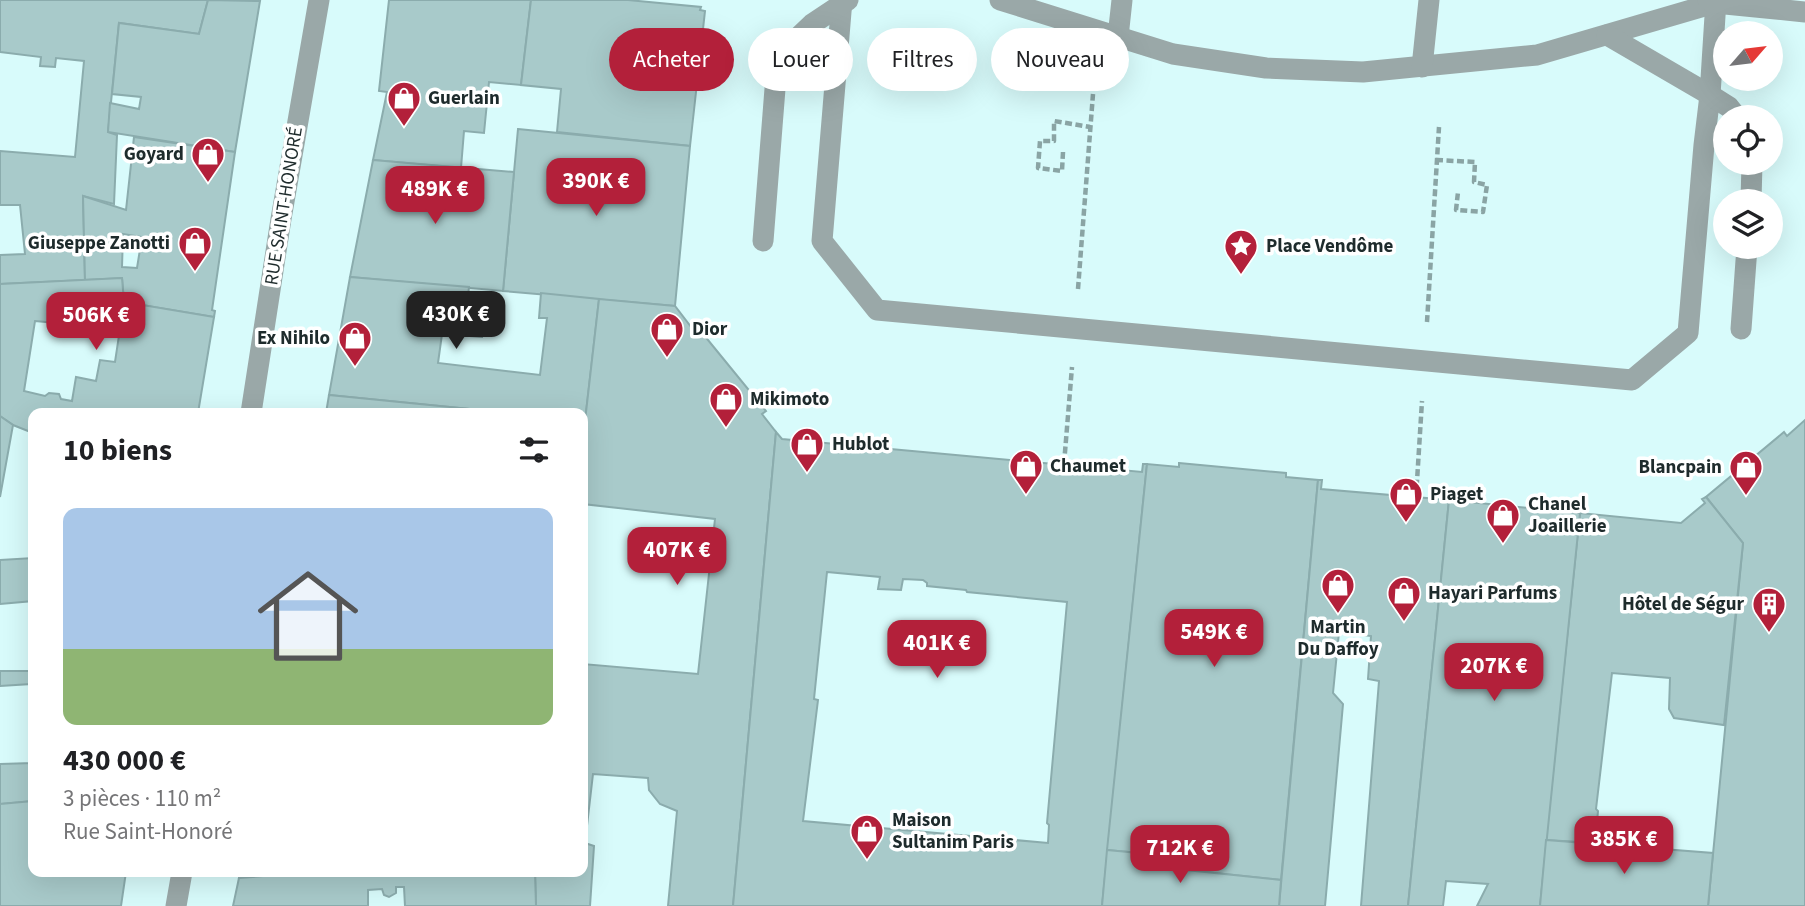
<!DOCTYPE html>
<html lang="fr">
<meta charset="utf-8">
<style>
:root{--surface:#fff;--page:#f2f2f2;--text:#202124;--muted:#757577;--accent:#b3203a}
body{margin:0;font-family:"Source Sans 3",sans-serif;background:var(--page);color:var(--text);height:100vh;display:flex;flex-direction:column;font-size:26px;white-space:nowrap}
*{box-sizing:border-box;margin:0}
p{font-size:23px;color:var(--muted)}
.icon{flex:none;width:38px;height:38px;fill:none;stroke:currentColor;stroke-width:2;stroke-linecap:round;stroke-linejoin:round}
.map{position:relative;flex:1;overflow:hidden}
.panel{position:absolute;left:28px;top:408px;width:560px;height:469px;display:flex;flex-direction:column;background:var(--surface);border-radius:14px;box-shadow:0 7px 28px #0002}
.panel>*{flex:none}
.top-card{position:absolute;left:609px;top:28px;width:665px;height:63px;display:flex;gap:14px}
.needle{width:46px;rotate:62deg}
.buttons{position:absolute;left:1713px;top:21px;display:grid;gap:14px}
.buttons a{display:grid;place-items:center;width:70px;height:70px;border-radius:50%;background:var(--surface);box-shadow:0 7px 28px #0002;font-size:35px}
.price{position:absolute;translate:-50% -60px;padding:0 16px;border-radius:14px;background:var(--accent);color:#fff;font-size:23px;line-height:46px;filter:drop-shadow(0 2px 4px #0008)}
.price::after{content:'';position:absolute;left:50%;top:42px;width:21px;height:16px;margin-left:-10px;background:inherit;clip-path:polygon(0 0,100% 0,50% 100%)}
.price.selected{background:#222;color:#fff}
ul{padding:0;list-style:none}
li{display:grid;align-content:center;gap:14px;height:371px;padding:0 35px}
li span{display:grid;place-items:center;height:217px;border-radius:14px;color:#555}
li>.icon{margin-inline-start:auto}
span .icon{width:126px;height:126px;fill:#fffc;stroke-width:1}
li b{font-size:30px}
h2{display:flex;justify-content:space-between;align-items:center;height:84px;padding:0 35px;font-size:30px}
.chip{padding:0 24px;border-radius:32px;background:var(--surface);box-shadow:0 7px 28px #0002;font-size:24px;line-height:63px}
.chip.selected{background:var(--accent);color:#fff}
.map>svg:first-child{display:block}
</style>
<div class="map">
<svg width="1805" height="906" viewBox="0 0 1805 906">
<rect width="100%" height="100%" fill="#d8fbfb"/>
<g fill="#a8caca" stroke="#8bacad" stroke-width="2" fill-rule="evenodd">
<path d="M 0,0 L 208,0 L 199,34 L 119,23 L 108,132 L 117,135 L 114,204 L 83,196 L 85,280 L 0,284 L 0,255 L 25,254 L 20,205 L 0,205 L 0,151 L 75,157 L 84,61 L 56,58 L 55,67 L 40,66 L 41,57 L 0,52 Z"/>
<path d="M 208,0 L 260,1 L 235,152 L 108,132 L 110,103 L 139,109 L 141,97 L 112,94 L 119,23 L 199,34 Z"/>
<path d="M 389,0 L 531,0 L 521,85 L 489,82 L 484,133 L 464,131 L 461,168 L 373,160 L 387,92 L 379,91 Z"/>
<path d="M 531,0 L 628,0 L 701,7 L 700,10 L 705,11 L 690,146 L 557,132 L 561,89 L 521,85 Z"/>
<path d="M 518,129 L 690,146 L 675,306 L 503,291 Z"/>
<path d="M 134,137 L 235,152 L 212,310 L 215,311 L 214,317 L 124,302 L 122,278 L 85,280 L 83,196 L 126,210 ZM 123,234 L 142,237 L 137,268 L 122,267 Z"/>
<path d="M 373,160 L 514,172 L 503,291 L 350,277 Z"/>
<path d="M 350,277 L 469,287 L 466,312 L 483,314 L 482,337 L 442,334 L 438,363 L 540,375 L 547,318 L 539,318 L 541,293 L 599,299 L 585,421 L 583,413 L 511,413 L 329,395 Z"/>
<path d="M 122,278 L 124,302 L 214,317 L 198,413 L 33,413 L 33,433 L 13,425 L 0,416 L 0,284 ZM 35,321 L 120,329 L 115,362 L 100,360 L 96,381 L 76,377 L 72,401 L 61,399 L 59,394 L 49,393 L 45,396 L 24,391 Z"/>
<path d="M 599,299 L 675,306 L 695,332 L 699,329 L 766,411 L 762,414 L 776,432 L 733,906 L 668,906 L 677,811 L 660,804 L 649,790 L 648,778 L 593,774 L 585,843 L 594,846 L 590,906 L 536,906 L 535,872 L 583,872 L 583,664 L 698,674 L 715,519 L 583,504 L 583,421 L 585,421 Z"/>
<path d="M 329,395 L 511,413 L 326,413 Z"/>
<path d="M 0,416 L 13,425 L 0,497 Z"/>
<path d="M 1805,420 L 1805,906 L 1708,906 L 1743,543 L 1706,497 L 1784,432 L 1787,436 Z"/>
<path d="M 776,432 L 782,439 L 1142,472 L 1143,464 L 1147,464 L 1102,906 L 733,906 ZM 827,572 L 880,577 L 878,589 L 901,590 L 903,579 L 923,580 L 927,583 L 927,586 L 966,590 L 967,592 L 1067,602 L 1047,823 L 1049,825 L 1048,843 L 803,821 L 818,700 L 814,699 Z"/>
<path d="M 1179,463 L 1286,473 L 1286,477 L 1318,480 L 1281,880 L 1158,867 L 1160,855 L 1107,850 L 1147,464 L 1179,467 Z"/>
<path d="M 1318,480 L 1322,480 L 1321,489 L 1449,500 L 1408,906 L 1361,906 L 1379,681 L 1368,679 L 1371,636 L 1339,632 L 1333,693 L 1343,704 L 1325,906 L 1279,906 Z"/>
<path d="M 1706,497 L 1743,543 L 1724,725 L 1674,718 L 1669,709 L 1670,678 L 1612,673 L 1596,809 L 1598,811 L 1595,843 L 1546,840 L 1580,513 L 1681,523 L 1705,503 L 1702,499 Z"/>
<path d="M 1449,500 L 1580,513 L 1540,906 L 1477,906 L 1488,884 L 1446,881 L 1443,906 L 1408,906 Z"/>
<path d="M 33,558 L 33,601 L 0,604 L 0,560 Z"/>
<path d="M 0,671 L 30,671 L 31,684 L 0,686 Z"/>
<path d="M 31,684 L 33,684 L 33,801 L 0,804 L 0,764 L 33,763 Z"/>
<path d="M 33,801 L 33,872 L 126,872 L 121,906 L 0,906 L 0,804 Z"/>
<path d="M 1546,840 L 1713,853 L 1708,906 L 1540,906 Z"/>
<path d="M 1107,850 L 1160,855 L 1158,867 L 1281,880 L 1279,906 L 1102,906 Z"/>
<path d="M 240,872 L 314,872 L 239,878 Z"/>
<path d="M 314,872 L 535,872 L 536,906 L 405,906 L 404,887 L 396,887 L 396,893 L 389,897 L 384,895 L 382,889 L 368,890 L 368,906 L 233,906 L 239,878 Z"/>
</g>
<g fill="none" stroke-linecap="round" stroke-linejoin="round">
<g stroke="#8aa4a4" stroke-width="4.5" stroke-dasharray="7 3.5" stroke-linecap="butt">
<path d="M 1063,152 L 1062,171 L 1038,168 L 1040,141 L 1054,141 L 1054,121 L 1090,127"/>
<path d="M 1436,160 L 1475,162 L 1474,182 L 1487,185 L 1483,212 L 1456,210 L 1458,192"/>
<path d="M 1078,289 L 1093,94"/>
<path d="M 1427,322 L 1439,127"/>
<path d="M 1064,464 L 1072,367"/>
<path d="M 1416,497 L 1422,401"/>
</g>
<g stroke="#9aa8a8" stroke-width="21">
<path d="M 842,0 L 822,241 L 877,310 L 1632,380 L 1688,333 L 1704,145 L 1710,95 L 1716,0"/>
<path d="M 1000,0 L 1173,54 L 1266,68 L 1363,72 L 1537,55 L 1715,3"/>
<path d="M 1708,0 L 1715,3 L 1805,12"/>
<path d="M 1607,35 L 1710,95 L 1729,107 L 1737,117"/>
<path d="M 1118,37 L 1122,0"/>
<path d="M 1422,67 L 1429,0"/>
<path d="M 1751,201 L 1752,163"/>
<path d="M 763,241 L 776,76 L 792,43 L 812,24 L 848,0"/>
<path d="M 1741,329 L 1747,247"/>
<path d="M 251,413 L 281,219 L 319,0"/>
<path d="M 176,906 L 182,872"/>
</g>
</g>
<defs>
<symbol id="shop-pin" viewBox="-11 -11 22 30"><path d="M0 17L-7.5 6A9.5 9.5 0 1 1 7.5 6Z" fill="#b3203a" stroke="#fff"/><path d="M-5-2.5h2.3a2.7 3.5 0 0 1 5.4 0H5L5.5 6h-11ZM-1.5-2.5h3a1.5 2.3 0 0 0-3 0Z" fill="#fff"/></symbol>
<symbol id="sight-pin" viewBox="-11 -11 22 30"><path d="M0 17L-7.5 6A9.5 9.5 0 1 1 7.5 6Z" fill="#b3203a" stroke="#fff"/><path d="M0-6L1.8-2.2L6-1.7L2.9 1.2L3.7 5.4L0 3.3L-3.7 5.4L-2.9 1.2L-6-1.7L-1.8-2.2Z" fill="#fff"/></symbol>
<symbol id="building-pin" viewBox="-11 -11 22 30"><path d="M0 17L-7.5 6A9.5 9.5 0 1 1 7.5 6Z" fill="#b3203a" stroke="#fff"/><path d="M-4-6H4V6H1V3H-1V6H-4ZM-2.5-4.3h1.7v1.8h-1.7ZM.8-4.3h1.7v1.8H.8ZM-2.5-1h1.7V.8h-1.7ZM.8-1h1.7V.8H.8Z" fill="#fff"/></symbol>
</defs>
<g fill-rule="evenodd">
<use href="#shop-pin" x="385" y="79" width="38" height="52"/>
<use href="#shop-pin" x="189" y="135" width="38" height="52"/>
<use href="#shop-pin" x="176" y="224" width="38" height="52"/>
<use href="#sight-pin" x="1222" y="227" width="38" height="52"/>
<use href="#shop-pin" x="648" y="310" width="38" height="52"/>
<use href="#shop-pin" x="336" y="319" width="38" height="52"/>
<use href="#shop-pin" x="707" y="380" width="38" height="52"/>
<use href="#shop-pin" x="788" y="425" width="38" height="52"/>
<use href="#shop-pin" x="1007" y="447" width="38" height="52"/>
<use href="#shop-pin" x="1727" y="448" width="38" height="52"/>
<use href="#shop-pin" x="1387" y="475" width="38" height="52"/>
<use href="#shop-pin" x="1484" y="496" width="38" height="52"/>
<use href="#shop-pin" x="1319" y="566" width="38" height="52"/>
<use href="#shop-pin" x="1385" y="574" width="38" height="52"/>
<use href="#building-pin" x="1750" y="585" width="38" height="52"/>
<use href="#shop-pin" x="848" y="812" width="38" height="52"/>
</g>
<g text-anchor="middle" dominant-baseline="central" stroke-width="7" stroke-linejoin="round" paint-order="stroke">
<g font-size="19" font-weight="bold" fill="#1e2b2c" stroke="#fff" text-anchor="start">
<text x="428" y="98">Guerlain</text>
<text x="184" y="154" text-anchor="end">Goyard</text>
<text x="170" y="243" text-anchor="end">Giuseppe Zanotti</text>
<text x="1266" y="246">Place Vendôme</text>
<text x="692" y="329">Dior</text>
<text x="330" y="338" text-anchor="end">Ex Nihilo</text>
<text x="750" y="399">Mikimoto</text>
<text x="832" y="444">Hublot</text>
<text x="1050" y="466">Chaumet</text>
<text x="1722" y="467" text-anchor="end">Blancpain</text>
<text x="1430" y="494">Piaget</text>
<text x="1528" y="504">Chanel<tspan x="1528" dy="22">Joaillerie</tspan></text>
<text x="1428" y="593">Hayari Parfums</text>
<text x="1744" y="604" text-anchor="end">Hôtel de Ségur</text>
<text x="1338" y="627" text-anchor="middle">Martin<tspan x="1338" dy="22">Du Daffoy</tspan></text>
<text x="892" y="820">Maison<tspan x="892" dy="22">Sultanim Paris</tspan></text>
</g>
<g font-size="19" fill="#1e2b2c" stroke="#fff">
<text transform="translate(284 206) rotate(-81)">RUE SAINT-HONORÉ</text>
</g>
</g>
</svg>
<div class="buttons">
<a><svg class="needle" viewBox="-14 -14 28 28"><path d="M0-13l5 13h-10z" fill="#e53935"/><path d="M0 13l5-13h-10z" fill="#757577"/></svg></a>
<a><svg class="icon" aria-label="locate" viewBox="0 0 24 24"><circle cx="12" cy="12" r="6"/><path d="M12 2v4M12 18v4M2 12h4M18 12h4"/></svg></a>
<a><svg class="icon" aria-label="layers" viewBox="0 0 24 24"><path d="M12 4l9 5-9 5-9-5zM3 14l9 5 9-5"/></svg></a>
</div>
<b class="price" style="left:596px;top:218px">390K €</b>
<b class="price" style="left:435px;top:226px">489K €</b>
<b class="price selected" style="left:456px;top:351px">430K €</b>
<b class="price" style="left:96px;top:352px">506K €</b>
<b class="price" style="left:677px;top:587px">407K €</b>
<b class="price" style="left:1214px;top:669px">549K €</b>
<b class="price" style="left:937px;top:680px">401K €</b>
<b class="price" style="left:1494px;top:703px">207K €</b>
<b class="price" style="left:1624px;top:876px">385K €</b>
<b class="price" style="left:1180px;top:885px">712K €</b>
<div class="top-card">
<a class="chip selected">Acheter</a>
<a class="chip">Louer</a>
<a class="chip">Filtres</a>
<a class="chip">Nouveau</a>
</div>
<section class="panel">
<h2>10 biens<svg class="icon" aria-label="filters" viewBox="0 0 24 24"><path d="M4 7h16M4 17h16"/><circle cx="9" cy="7" r="2"/><circle cx="15" cy="17" r="2"/></svg></h2>
<ul>
<li><span style="background:linear-gradient(#a9c7e8 65%,#8fb573 0)"><svg class="icon" aria-label="home" viewBox="0 0 24 24"><path d="M3 11l9-7 9 7M6 9v11h12V9"/></svg></span><div><b>430 000 €</b><p>3 pièces · 110 m²</p><p>Rue Saint-Honoré</p></div></li>
</ul>
</section>
</div>
